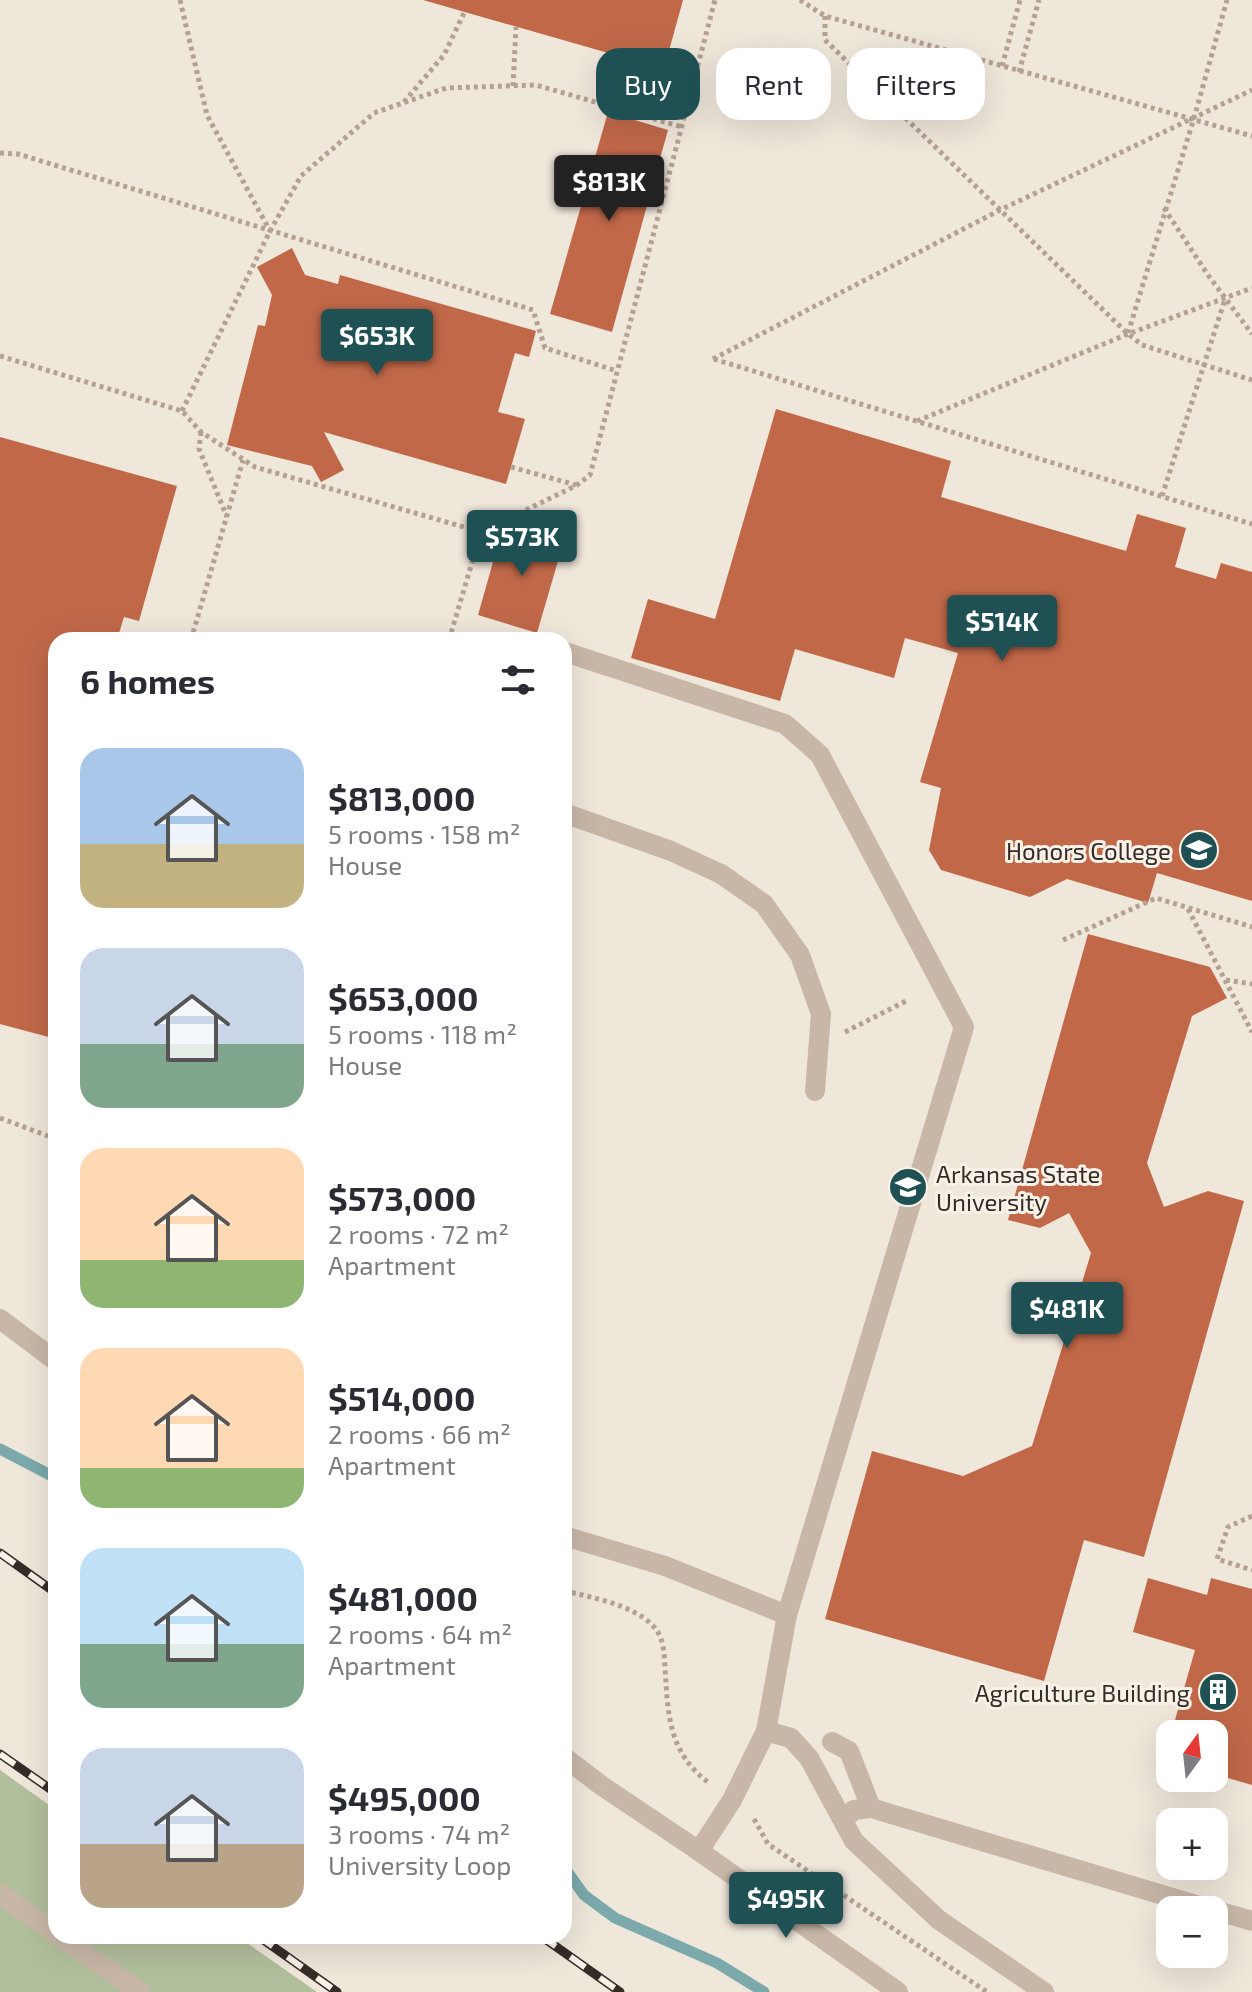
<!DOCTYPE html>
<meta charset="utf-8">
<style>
:root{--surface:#fff;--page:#f2f2f3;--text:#2b2b33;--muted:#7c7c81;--accent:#1f5054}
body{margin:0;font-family:"Exo 2",sans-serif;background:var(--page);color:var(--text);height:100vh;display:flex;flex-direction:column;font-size:30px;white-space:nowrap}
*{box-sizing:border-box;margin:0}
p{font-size:26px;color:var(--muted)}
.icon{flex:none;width:44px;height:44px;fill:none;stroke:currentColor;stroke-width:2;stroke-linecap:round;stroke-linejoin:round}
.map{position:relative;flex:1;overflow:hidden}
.panel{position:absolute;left:48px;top:632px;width:524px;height:1312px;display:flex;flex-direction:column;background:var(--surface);border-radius:24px;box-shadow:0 8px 32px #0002}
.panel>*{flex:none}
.guide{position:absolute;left:596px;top:48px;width:536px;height:72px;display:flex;gap:16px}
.needle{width:52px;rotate:15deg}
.fabs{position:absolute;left:1156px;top:1720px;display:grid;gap:16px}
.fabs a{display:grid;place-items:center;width:72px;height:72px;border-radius:16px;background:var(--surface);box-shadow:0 8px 32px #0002;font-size:40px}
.price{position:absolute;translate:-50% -68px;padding:0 18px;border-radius:8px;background:var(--accent);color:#fff;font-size:26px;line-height:52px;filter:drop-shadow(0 2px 4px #0008)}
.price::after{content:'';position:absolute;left:50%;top:48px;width:24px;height:18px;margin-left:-12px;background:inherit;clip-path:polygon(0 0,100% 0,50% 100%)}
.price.current{background:#222;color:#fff}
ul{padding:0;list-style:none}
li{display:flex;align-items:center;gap:24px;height:200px;padding:0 32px}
li span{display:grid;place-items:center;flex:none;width:224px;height:160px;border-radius:24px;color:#555}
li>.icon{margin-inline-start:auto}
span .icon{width:96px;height:96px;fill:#fffc;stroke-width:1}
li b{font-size:34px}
h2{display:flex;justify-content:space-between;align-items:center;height:96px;padding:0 32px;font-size:34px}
.chip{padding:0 28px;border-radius:24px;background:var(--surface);box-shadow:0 8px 32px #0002;font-size:28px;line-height:72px}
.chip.current{background:var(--accent);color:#fff}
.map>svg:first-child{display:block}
</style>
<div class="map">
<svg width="1252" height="1992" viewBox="0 0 1252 1992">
<rect width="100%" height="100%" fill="#f0e7db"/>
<path fill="#b2bf9c" d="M 0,1770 L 56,1810 L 56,1936 L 237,1936 L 317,1992 L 0,1992 Z"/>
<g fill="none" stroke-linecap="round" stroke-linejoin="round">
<g stroke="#7ba9ac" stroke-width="11">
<path d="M 0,1449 L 56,1478"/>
<path d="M 564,1867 L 584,1895 L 615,1918 L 717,1963 L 764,1992"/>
</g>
</g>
<g fill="#c16849">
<path d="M 423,0 L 683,0 L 664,69 Z"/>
<path d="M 608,112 L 668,130 L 612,332 L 550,314 Z"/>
<path d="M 292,248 L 305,275 L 338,284 L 340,275 L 536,331 L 529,357 L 515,353 L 498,412 L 525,419 L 506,484 L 324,432 L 344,470 L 321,482 L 312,466 L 227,445 L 258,325 L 265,326 L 272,295 L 257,267 Z"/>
<path d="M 776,409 L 951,461 L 941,497 L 1126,551 L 1137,514 L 1186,528 L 1175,567 L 1216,579 L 1221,563 L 1252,572 L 1252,901 L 1157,873 L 1148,903 L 1067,879 L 1030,897 L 941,870 L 929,850 L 941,788 L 920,782 L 958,653 L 905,638 L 894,678 L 795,649 L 780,701 L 631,658 L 648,599 L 715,619 Z"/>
<path d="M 0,437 L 177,486 L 139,621 L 124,617 L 117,640 L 56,640 L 56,1039 L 0,1024 Z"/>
<path d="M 516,522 L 565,537 L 537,633 L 478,615 L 499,541 L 509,544 Z"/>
<path d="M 1088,934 L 1210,967 L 1227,998 L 1192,1016 L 1147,1163 L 1164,1207 L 1208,1191 L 1244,1201 L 1144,1557 L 1084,1540 L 1044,1681 L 825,1619 L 872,1451 L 963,1476 L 1032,1446 L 1091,1253 L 1069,1213 L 1040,1228 L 1008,1220 Z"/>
<path d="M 1148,1578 L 1207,1595 L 1211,1578 L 1252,1589 L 1252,1785 L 1214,1774 L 1214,1734 L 1171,1734 L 1195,1650 L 1133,1632 Z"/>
</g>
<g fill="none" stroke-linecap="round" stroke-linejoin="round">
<g stroke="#b4a192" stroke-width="5" stroke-dasharray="4 4" stroke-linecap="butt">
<path d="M 180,0 L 207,115 L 270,231"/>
<path d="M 800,0 L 825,16 L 1252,136"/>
<path d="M 825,16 L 825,40 L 1128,334 L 1142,345 L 1252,380"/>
<path d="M 1002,66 L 1020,0"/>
<path d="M 1019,72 L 1039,0"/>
<path d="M 513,86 L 516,27"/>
<path d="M 404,102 L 444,55 L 464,13"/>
<path d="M 0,153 L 18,154 L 533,310 L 545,348 L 617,371"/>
<path d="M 1164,208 L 1208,275 L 1252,334"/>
<path d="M 1128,333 L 1194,118 L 1227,0"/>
<path d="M 0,356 L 182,411 L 201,432 L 255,467 L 481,532 L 577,485 L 590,475 L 715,0"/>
<path d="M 713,359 L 1000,210 L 1252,90"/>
<path d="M 714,359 L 1252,524"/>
<path d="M 182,411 L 270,231 L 301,176 L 374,113 L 446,88 L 536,85 L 682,127"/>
<path d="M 917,421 L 1128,334 L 1252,288"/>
<path d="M 201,432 L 199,449 L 227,517"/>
<path d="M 511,467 L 576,485"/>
<path d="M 1162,496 L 1225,299"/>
<path d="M 191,640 L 243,460"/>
<path d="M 449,640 L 481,532"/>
<path d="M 1188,909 L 1252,1032"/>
<path d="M 1063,940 L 1156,898 L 1252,927"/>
<path d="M 1226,980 L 1252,984"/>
<path d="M 845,1032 L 906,1001"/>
<path d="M 0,1118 L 56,1139"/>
<path d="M 1252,1516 L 1228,1527 L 1217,1559 L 1252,1570"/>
<path d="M 564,1591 C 591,1597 635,1605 654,1627 C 664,1638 664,1653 665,1667 C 668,1715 668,1752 709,1783"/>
<path d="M 754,1819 L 768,1844 L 987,1992"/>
</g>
<g stroke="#c8b7a7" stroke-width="20">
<path d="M 564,655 L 565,652 L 785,724 L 820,755 L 964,1027 L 787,1615 L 766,1731 L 732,1800 L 699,1851"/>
<path d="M 564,813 L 671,851 L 721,874 L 764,904 L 800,955 L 821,1014 L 815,1091"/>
<path d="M 564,1536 L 665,1566 L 787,1615"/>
<path d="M 766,1731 L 791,1738 L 809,1758 L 854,1841 L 939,1920 L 1044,1992"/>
<path d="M 832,1742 L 849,1751 L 871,1808"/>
<path d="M 844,1819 L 854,1810 L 871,1808 L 1213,1910"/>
<path d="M 1214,1910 L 1252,1921"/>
</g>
<g stroke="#c8b7a7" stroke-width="20">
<path d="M 0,1894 L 56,1933"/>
<path d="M 60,1936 L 140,1992"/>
</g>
<g stroke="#c8b7a7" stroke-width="20">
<path d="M 0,1319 L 56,1361"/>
<path d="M 564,1757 L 602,1786 L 699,1851 L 898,1992"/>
</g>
<defs>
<g id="rail">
<path d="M 0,1553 L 56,1593"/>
<path d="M 0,1754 L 56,1793"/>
<path d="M 258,1936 L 337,1992"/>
<path d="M 541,1936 L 620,1992"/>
</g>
</defs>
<use href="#rail" stroke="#352c28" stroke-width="9"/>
<use href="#rail" stroke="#f8f1e7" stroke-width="6" stroke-dasharray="18" stroke-linecap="butt"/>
</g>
<defs>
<symbol id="university-disc" viewBox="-11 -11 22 22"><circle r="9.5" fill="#1f5054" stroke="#f8f1e7"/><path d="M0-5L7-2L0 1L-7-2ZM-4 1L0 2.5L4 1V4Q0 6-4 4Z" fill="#fff"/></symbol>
<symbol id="building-disc" viewBox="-11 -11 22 22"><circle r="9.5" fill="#1f5054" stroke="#f8f1e7"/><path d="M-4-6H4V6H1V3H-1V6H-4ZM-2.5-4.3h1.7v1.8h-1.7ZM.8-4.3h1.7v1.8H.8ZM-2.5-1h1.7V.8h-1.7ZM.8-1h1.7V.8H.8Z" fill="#fff"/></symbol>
</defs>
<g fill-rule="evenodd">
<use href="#university-disc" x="1177" y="828" width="44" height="44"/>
<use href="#university-disc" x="886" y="1165" width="44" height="44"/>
<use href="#building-disc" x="1196" y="1670" width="44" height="44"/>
</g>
<g text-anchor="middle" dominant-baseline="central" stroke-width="6" stroke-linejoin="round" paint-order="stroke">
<g font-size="24" fill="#352c28" stroke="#f8f1e7" text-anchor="end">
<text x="1171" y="850">Honors College</text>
<text x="936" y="1173" text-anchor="start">Arkansas State<tspan x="936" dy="28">University</tspan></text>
<text x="1190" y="1692">Agriculture Building</text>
</g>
</g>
</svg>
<div class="fabs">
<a><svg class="needle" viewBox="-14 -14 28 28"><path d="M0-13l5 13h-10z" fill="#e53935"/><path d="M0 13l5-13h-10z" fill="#7c7c81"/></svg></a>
<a>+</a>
<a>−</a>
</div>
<b class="price current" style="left:609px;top:223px">$813K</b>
<b class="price" style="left:377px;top:377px">$653K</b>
<b class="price" style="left:522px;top:578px">$573K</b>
<b class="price" style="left:1002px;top:663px">$514K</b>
<b class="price" style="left:1067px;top:1350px">$481K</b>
<b class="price" style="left:786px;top:1940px">$495K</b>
<div class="guide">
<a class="chip current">Buy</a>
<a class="chip">Rent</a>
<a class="chip">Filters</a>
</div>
<section class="panel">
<h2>6 homes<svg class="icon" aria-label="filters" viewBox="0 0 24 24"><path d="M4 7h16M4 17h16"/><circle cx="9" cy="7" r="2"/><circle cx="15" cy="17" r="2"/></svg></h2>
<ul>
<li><span style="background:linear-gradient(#a9c7e8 60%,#c2b280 0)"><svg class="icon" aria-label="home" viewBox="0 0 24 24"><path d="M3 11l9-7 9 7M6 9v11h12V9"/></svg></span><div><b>$813,000</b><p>5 rooms · 158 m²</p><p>House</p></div></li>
<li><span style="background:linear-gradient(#c9d6e8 60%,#7fa58c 0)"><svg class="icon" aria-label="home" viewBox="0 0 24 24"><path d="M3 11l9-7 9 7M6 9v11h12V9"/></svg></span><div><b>$653,000</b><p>5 rooms · 118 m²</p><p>House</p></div></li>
<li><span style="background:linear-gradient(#ffd9b3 70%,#8fb573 0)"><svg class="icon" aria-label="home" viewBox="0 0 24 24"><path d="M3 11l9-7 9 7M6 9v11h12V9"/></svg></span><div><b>$573,000</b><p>2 rooms · 72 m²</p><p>Apartment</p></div></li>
<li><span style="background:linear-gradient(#ffd9b3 75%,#8fb573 0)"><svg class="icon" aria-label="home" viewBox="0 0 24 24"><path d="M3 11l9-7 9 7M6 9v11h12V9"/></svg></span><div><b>$514,000</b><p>2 rooms · 66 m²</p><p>Apartment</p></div></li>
<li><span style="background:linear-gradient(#bfe0f5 60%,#7fa58c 0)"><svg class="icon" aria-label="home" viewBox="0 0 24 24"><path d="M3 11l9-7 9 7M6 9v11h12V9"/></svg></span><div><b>$481,000</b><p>2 rooms · 64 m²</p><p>Apartment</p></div></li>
<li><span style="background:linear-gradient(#c9d6e8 60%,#b9a48a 0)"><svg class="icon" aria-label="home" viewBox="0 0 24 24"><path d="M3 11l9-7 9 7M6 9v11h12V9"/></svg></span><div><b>$495,000</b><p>3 rooms · 74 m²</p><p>University Loop</p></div></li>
</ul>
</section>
</div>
